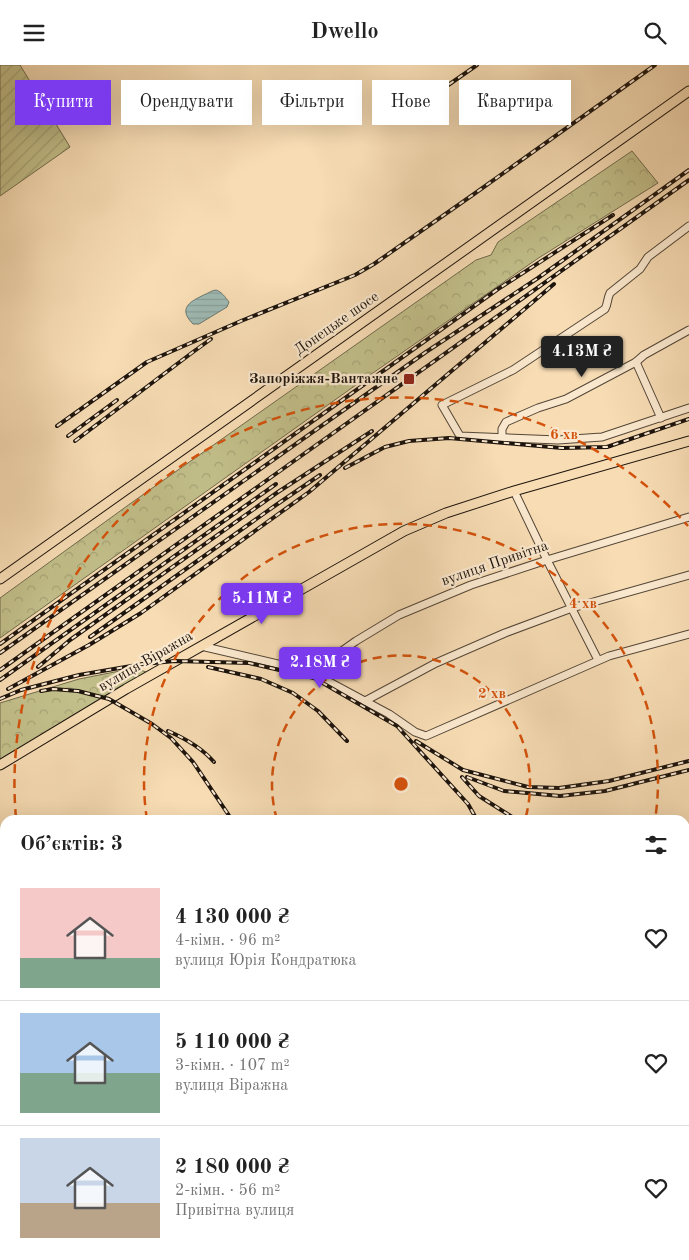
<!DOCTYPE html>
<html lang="uk">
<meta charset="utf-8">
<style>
:root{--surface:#fff;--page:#f2f2f2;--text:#222;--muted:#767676;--line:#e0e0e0;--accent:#7c3aed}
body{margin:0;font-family:"Old Standard TT",serif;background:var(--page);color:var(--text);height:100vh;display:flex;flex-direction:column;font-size:19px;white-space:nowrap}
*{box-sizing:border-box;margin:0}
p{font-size:16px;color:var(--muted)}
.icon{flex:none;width:28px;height:28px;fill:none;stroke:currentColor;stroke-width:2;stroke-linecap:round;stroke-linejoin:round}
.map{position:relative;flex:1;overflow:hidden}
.details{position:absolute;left:0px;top:750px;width:690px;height:445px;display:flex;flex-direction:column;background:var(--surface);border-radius:15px 15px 0 0;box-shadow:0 5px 20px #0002}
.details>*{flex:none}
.top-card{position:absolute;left:15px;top:15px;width:660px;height:45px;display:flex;gap:10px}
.price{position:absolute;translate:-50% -42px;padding:0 11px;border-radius:5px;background:var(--accent);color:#fff;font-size:16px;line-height:32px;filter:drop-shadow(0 1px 2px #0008)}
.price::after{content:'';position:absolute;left:50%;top:30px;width:15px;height:11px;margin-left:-8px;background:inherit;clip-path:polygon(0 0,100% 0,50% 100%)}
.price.selected{background:#222;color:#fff}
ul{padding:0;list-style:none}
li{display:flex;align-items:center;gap:15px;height:125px;padding:0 20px}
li+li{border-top:1px solid var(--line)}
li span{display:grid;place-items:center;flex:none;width:140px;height:100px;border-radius:0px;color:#555}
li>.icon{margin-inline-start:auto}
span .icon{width:60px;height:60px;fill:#fffc;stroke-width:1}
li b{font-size:21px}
h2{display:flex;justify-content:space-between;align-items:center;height:60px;padding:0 20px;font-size:21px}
.tag{padding:0 18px;border-radius:0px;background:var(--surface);box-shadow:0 5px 20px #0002;font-size:18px;line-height:45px}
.tag.selected{background:var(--accent);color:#fff}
header{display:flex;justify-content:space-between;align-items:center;height:65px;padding:0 20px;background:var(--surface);font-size:22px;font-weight:700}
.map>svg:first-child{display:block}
</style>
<header><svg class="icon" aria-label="menu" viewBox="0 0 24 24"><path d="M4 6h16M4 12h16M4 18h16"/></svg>Dwello<svg class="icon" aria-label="search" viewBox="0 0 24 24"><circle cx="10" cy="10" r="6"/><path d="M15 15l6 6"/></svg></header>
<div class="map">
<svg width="689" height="1195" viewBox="0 0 689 1195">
<defs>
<pattern id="forest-crowns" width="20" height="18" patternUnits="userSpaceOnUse" patternTransform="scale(1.25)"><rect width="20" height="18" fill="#c2bf8a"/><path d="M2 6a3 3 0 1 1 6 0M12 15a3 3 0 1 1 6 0" fill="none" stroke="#a6a376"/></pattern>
<pattern id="garden-furrows" width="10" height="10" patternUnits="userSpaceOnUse" patternTransform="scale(1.25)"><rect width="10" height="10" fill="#c2bf8a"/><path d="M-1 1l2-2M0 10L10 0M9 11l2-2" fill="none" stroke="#a6a376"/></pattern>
<pattern id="water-rules" width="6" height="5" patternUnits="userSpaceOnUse" patternTransform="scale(1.25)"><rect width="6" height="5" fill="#9ebab4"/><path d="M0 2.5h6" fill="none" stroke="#889f9a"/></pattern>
</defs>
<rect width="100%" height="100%" fill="#f7dcb4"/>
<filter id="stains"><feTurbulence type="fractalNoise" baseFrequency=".004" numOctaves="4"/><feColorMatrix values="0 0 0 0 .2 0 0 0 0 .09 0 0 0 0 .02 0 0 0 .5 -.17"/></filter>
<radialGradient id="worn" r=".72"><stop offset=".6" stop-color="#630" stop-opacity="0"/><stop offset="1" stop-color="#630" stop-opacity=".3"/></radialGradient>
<g fill="url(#forest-crowns)" stroke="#706a4c">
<path d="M 632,86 L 658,118 L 537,194 L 370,310 L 0,573 L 0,533 L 134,436 L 476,195 L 491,190 L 498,177 Z"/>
<path d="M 135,603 L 146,607 L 126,624 L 0,700 L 0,638 L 79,614 Z"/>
</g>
<path fill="url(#garden-furrows)" stroke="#706a4c" d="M 0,0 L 20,0 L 70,82 L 0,131 Z"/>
<path fill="url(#water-rules)" stroke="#6a7871" d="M 216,225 C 222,227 225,232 229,237 L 227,242 L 199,259 L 193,259 C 174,240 197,234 212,226 Z"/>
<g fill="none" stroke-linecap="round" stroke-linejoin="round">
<defs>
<g id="minor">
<path d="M 689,161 L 648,192 L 640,204 L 610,228 C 607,234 608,239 605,244 L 513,305 L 442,340 L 460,371 L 558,375 L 602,372 L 689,343"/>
<path d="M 636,297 L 661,353"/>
<path d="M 502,373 L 502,364 L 506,357 L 538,343 L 566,334 L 636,297 L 644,290 L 689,265"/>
<path d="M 514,426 L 547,495 L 598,595"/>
<path d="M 201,581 L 299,604 L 322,613 L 389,649 L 415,667 L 426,671 L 609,591 L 689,569"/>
<path d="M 304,604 L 308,604 L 322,600 L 356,576 L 399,550 L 471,520 L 547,495 L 689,452"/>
<path d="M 365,636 L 436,598 L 505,568 L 572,543 L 689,510"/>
<path d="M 685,894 L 689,896"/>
<path d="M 685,908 L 689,907"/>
</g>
<g id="major">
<path d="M 0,514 L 689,26"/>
<path d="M 0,700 L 126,624 L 404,466 L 446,448 L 514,426 L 689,376"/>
</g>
</defs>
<use href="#minor" stroke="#544637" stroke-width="9"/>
<use href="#major" stroke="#1d140d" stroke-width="11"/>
<use href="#minor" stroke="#fae8ce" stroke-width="7"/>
<use href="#major" stroke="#f7dcb4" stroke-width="9"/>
<defs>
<g id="rail">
<path d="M 431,32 L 477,0"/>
<path d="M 57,361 L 147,297 L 241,256 L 355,210 L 374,199 L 474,129 L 655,0"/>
<path d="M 68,371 L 117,335"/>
<path d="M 75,376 L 193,287 L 211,274"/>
<path d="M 345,403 L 385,382 L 409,376 L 449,373 L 562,383 L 607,382 L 689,354"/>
<path d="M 90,572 L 276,440 L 320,410"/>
<path d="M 0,579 L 498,224 L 613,150"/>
<path d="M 0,588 L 426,287 L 538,213 L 689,105"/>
<path d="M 38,602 L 70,575 L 278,427 L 372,366"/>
<path d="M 208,602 L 261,614 L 293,628 L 318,646 L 347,676"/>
<path d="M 0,605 L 689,115"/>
<path d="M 0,615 L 276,419"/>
<path d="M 8,624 L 89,580 L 141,548 L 309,427 L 554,219"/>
<path d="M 41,626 L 53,624 L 78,626 L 109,634 L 152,659 L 171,673 L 193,697 L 232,755"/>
<path d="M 0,634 L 21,625 L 79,610 L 143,599 L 175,596 L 249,598 L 314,613 L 397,661 L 468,739 L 477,755"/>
<path d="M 168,666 C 184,673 202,683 214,697"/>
<path d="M 416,676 L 463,705 L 528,722 L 559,723 L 609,716 L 689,696"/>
<path d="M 462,712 L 479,731 L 517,755"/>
<path d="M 467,712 L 504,726 L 560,731 L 605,726 L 689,705"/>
<path d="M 685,765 L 689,764"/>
<path d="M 685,963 L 689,964"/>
<path d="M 685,991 L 689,993"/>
<path d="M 685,1134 L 689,1142"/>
</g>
</defs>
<use href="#rail" stroke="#1d140d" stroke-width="4"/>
<use href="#rail" stroke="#fae8ce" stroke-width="2" stroke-dasharray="5.5" stroke-linecap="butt"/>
</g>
<g fill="none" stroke="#d4520c" stroke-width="2.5" stroke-dasharray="9 6">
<path d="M277 755A129 129 0 1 1 525 755"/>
<path d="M147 755A257 257 0 1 1 655 755"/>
<path d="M16 753A386 386 0 0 1 688 461"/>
</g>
<rect fill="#8f2418" stroke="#fae8ce" stroke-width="2" x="403" y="308" width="12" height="12" rx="2.5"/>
<g text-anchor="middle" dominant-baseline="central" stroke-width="4.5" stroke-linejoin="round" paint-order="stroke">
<g font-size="15" fill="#1d140d" stroke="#fae8ce">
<text transform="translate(337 259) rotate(-35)">Донецьке шосе</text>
<text transform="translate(495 499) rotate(-19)">вулиця Привітна</text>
<text transform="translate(146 597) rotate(-30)">вулиця Віражна</text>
</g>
<g font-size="15" font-weight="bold" fill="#1d140d" stroke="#fae8ce" text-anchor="end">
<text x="398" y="314">Запоріжжя-Вантажне</text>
</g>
</g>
<circle cx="401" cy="719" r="8" fill="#d4520c" stroke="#fae8ce" stroke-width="2.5"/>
<g font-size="15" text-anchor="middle" font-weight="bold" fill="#d4520c" stroke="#fae8ce" stroke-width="4.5" stroke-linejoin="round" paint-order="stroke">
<text x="564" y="374">6 хв</text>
<text x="583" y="543">4 хв</text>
<text x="492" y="633">2 хв</text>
</g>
<rect width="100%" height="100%" filter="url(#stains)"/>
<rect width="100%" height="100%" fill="url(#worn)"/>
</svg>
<b class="price selected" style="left:582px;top:313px">4.13M ₴</b>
<b class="price" style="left:262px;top:560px">5.11M ₴</b>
<b class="price" style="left:320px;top:624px">2.18M ₴</b>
<div class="top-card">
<a class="tag selected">Купити</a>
<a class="tag">Орендувати</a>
<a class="tag">Фільтри</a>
<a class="tag">Нове</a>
<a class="tag">Квартира</a>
</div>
<section class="details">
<h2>Об’єктів: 3<svg class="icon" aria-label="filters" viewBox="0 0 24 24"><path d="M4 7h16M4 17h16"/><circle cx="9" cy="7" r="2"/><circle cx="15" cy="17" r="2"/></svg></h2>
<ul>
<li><span style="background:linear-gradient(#f6c9c9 70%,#7fa58c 0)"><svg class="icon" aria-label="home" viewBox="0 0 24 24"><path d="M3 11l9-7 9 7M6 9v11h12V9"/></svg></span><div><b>4 130 000 ₴</b><p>4-кімн. · 96 m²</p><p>вулиця Юрія Кондратюка</p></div><svg class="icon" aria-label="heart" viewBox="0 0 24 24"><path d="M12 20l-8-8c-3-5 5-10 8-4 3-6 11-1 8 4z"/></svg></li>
<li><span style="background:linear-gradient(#a9c7e8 60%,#7fa58c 0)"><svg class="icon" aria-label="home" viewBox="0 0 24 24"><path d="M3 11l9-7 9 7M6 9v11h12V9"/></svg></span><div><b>5 110 000 ₴</b><p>3-кімн. · 107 m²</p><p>вулиця Віражна</p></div><svg class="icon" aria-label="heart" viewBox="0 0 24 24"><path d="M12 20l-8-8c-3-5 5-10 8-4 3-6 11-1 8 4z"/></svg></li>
<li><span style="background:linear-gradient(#c9d6e8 65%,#b9a48a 0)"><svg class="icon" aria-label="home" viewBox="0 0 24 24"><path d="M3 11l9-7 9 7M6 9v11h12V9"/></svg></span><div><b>2 180 000 ₴</b><p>2-кімн. · 56 m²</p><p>Привітна вулиця</p></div><svg class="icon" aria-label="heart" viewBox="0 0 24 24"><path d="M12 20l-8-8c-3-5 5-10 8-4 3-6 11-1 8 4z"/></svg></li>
</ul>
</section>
</div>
